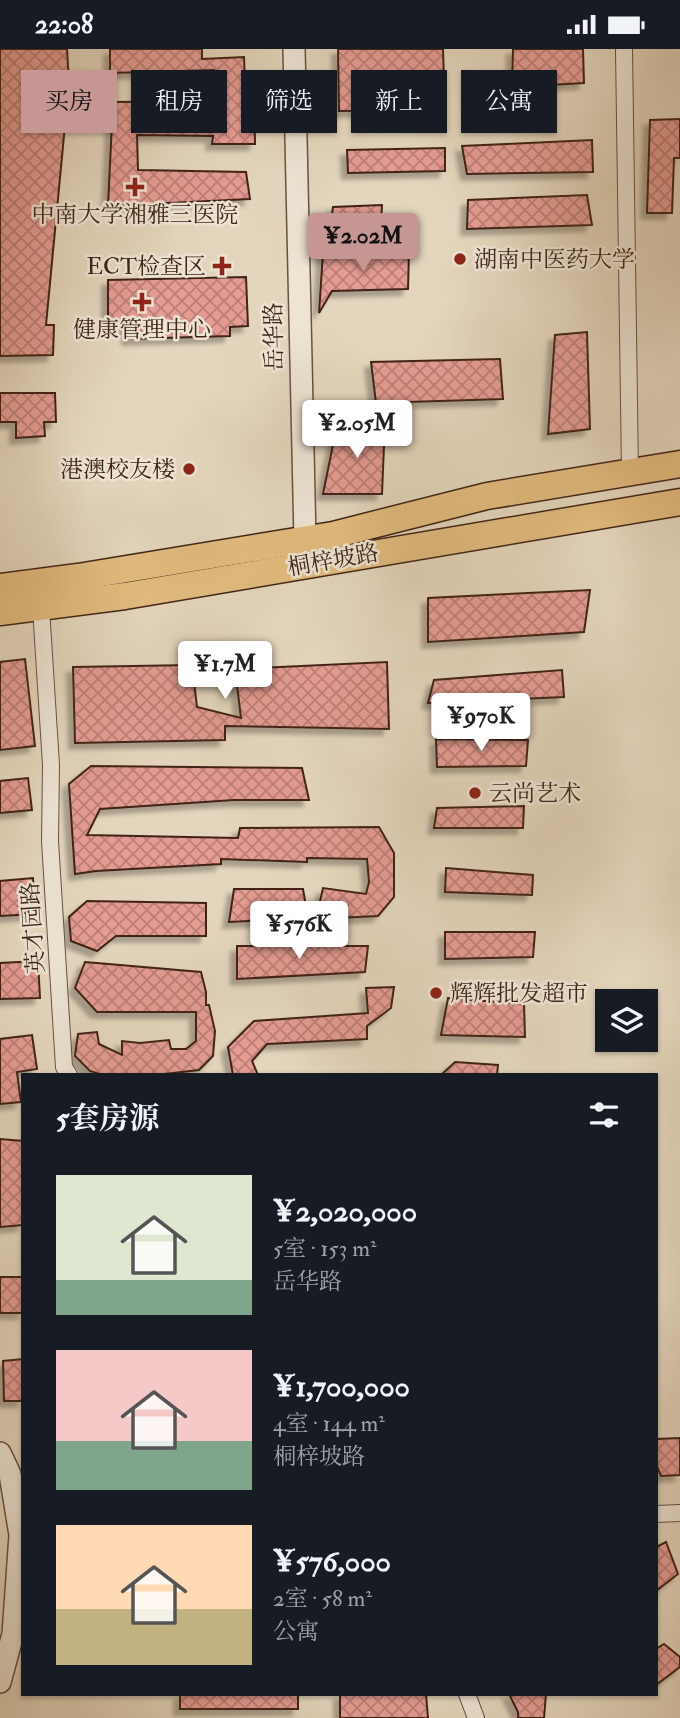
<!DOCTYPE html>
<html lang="zh">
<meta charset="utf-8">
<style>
:root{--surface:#171b24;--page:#242831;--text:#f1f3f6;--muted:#9ea1a6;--accent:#c59692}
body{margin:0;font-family:"IM FELL Double Pica","Noto Serif SC",serif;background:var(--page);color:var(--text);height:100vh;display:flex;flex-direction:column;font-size:26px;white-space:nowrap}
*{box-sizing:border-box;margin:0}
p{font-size:23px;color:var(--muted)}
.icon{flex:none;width:38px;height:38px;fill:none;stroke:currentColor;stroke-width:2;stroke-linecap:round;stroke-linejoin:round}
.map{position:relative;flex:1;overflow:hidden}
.panel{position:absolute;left:21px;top:1024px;width:637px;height:623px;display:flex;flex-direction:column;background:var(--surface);border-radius:0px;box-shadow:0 2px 5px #0004}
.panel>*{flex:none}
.hud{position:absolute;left:21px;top:21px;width:639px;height:63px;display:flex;gap:14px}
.buttons{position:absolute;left:595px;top:940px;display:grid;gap:14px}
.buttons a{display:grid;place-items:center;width:63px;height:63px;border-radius:0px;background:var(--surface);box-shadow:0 2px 5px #0004;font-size:35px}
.price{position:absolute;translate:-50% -60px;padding:0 16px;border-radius:7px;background:#fff;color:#222;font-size:23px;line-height:46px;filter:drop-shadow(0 2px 4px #0008)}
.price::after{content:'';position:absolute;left:50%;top:42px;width:21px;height:16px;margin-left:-10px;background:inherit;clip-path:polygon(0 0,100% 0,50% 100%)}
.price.on{background:var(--accent);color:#111}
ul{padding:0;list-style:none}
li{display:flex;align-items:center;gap:21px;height:175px;padding:0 35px}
li span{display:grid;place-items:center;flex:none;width:196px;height:140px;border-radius:0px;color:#555}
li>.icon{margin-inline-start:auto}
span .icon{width:84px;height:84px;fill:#fffc;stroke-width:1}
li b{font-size:30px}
h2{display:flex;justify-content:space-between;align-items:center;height:84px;padding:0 35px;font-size:30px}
.tag{padding:0 24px;border-radius:0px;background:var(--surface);box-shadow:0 2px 5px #0004;font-size:24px;line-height:63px}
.tag.on{background:var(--accent);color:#111}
.status{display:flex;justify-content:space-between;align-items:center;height:49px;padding:0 35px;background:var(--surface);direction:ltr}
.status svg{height:19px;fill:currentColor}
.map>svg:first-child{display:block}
</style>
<div class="status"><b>22:08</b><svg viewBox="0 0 49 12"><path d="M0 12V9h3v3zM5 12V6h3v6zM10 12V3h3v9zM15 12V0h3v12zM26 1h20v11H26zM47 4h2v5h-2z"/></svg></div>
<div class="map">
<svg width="680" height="1669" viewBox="0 0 680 1669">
<defs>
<pattern id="building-cross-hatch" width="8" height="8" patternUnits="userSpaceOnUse" patternTransform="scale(1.75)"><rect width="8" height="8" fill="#e59c93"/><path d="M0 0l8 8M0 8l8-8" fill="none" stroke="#bb7f77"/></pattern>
<filter id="shadow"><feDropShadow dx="-6" dy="6" stdDeviation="2" flood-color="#0004"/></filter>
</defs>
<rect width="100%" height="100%" fill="#e4d6bd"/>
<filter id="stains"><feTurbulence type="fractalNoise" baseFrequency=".00286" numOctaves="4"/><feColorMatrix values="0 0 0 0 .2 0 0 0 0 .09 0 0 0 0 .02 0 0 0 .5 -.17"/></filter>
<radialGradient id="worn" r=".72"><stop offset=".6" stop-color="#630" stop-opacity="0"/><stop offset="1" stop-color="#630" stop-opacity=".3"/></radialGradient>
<g fill="url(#building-cross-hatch)" stroke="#402416" stroke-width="2" filter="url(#shadow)">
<path d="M 0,0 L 67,0 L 69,34 L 46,276 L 54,276 L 53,306 L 0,307 Z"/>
<path d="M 110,0 L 202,0 L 202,10 L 244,8 L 245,31 L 254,29 L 255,95 L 212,95 L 213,87 L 137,86 L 138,121 L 246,123 L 250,150 L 108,157 L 113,53 L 213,52 L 214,21 L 110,24 Z"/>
<path d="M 338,0 L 443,0 L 445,61 L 339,62 Z"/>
<path d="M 513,0 L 583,0 L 584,34 L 512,38 Z"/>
<path d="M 680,70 L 680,109 L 674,109 L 672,164 L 647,164 L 650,71 Z"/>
<path d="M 592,91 L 593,123 L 467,125 L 462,97 Z"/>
<path d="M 445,99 L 445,122 L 348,124 L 347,101 Z"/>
<path d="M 587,146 L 592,176 L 467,180 L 468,151 Z"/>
<path d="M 382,156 L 381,175 L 330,178 L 333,158 Z"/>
<path d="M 323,204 L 409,204 L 408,240 L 332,242 L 319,264 Z"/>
<path d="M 246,228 L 248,277 L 230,278 L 230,287 L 128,290 L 128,278 L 108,277 L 108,231 Z"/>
<path d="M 587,283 L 590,380 L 548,385 L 555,286 Z"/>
<path d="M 500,310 L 503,350 L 376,354 L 371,313 Z"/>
<path d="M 0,344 L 55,344 L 56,373 L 44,373 L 45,387 L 16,389 L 16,373 L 0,373 Z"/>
<path d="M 385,373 L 382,445 L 323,445 L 337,376 Z"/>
<path d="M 590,541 L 584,583 L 428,593 L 428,549 Z"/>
<path d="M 25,610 L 35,697 L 0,701 L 0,613 Z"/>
<path d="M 387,613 L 389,680 L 225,677 L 225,691 L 75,694 L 73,618 L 192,616 L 197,658 L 241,669 L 235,620 Z"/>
<path d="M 562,621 L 564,648 L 428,654 L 434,631 Z"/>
<path d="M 436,690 L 528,691 L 526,717 L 437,718 Z"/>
<path d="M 91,717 L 302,719 L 309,751 L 234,751 L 100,760 L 87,786 L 238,789 L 240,779 L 379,778 L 394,804 L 394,848 L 378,867 L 316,870 L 323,839 L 366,845 L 369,833 L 367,810 L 307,809 L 307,813 L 221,810 L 221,815 L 96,822 L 75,825 L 69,735 Z"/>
<path d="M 28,729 L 32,761 L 0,764 L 0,732 Z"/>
<path d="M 524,757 L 523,779 L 434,779 L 437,759 Z"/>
<path d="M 446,819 L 533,826 L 532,846 L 445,843 Z"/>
<path d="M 33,829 L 35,865 L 0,867 L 0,832 Z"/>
<path d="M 234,840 L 303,840 L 308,869 L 229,873 Z"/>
<path d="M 87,852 L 206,854 L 206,887 L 116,887 L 97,902 L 71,892 L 69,868 Z"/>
<path d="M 445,883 L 535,883 L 533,908 L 445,910 Z"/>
<path d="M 237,897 L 368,897 L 365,923 L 237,930 Z"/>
<path d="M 38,912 L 40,949 L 0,950 L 0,914 Z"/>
<path d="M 85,913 L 201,923 L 206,943 L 206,956 L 209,956 L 215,982 L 213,1007 L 199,1021 L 156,1026 L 102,1026 L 90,1022 L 75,1007 L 78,985 L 97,983 L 99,995 L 122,1006 L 122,992 L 140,994 L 169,991 L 171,1000 L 186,1000 L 196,992 L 196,963 L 97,963 L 75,939 Z"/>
<path d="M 394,938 L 391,959 L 367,977 L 367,990 L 267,995 L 252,1012 L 258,1026 L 233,1026 L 228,998 L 254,972 L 368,964 L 366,939 Z"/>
<path d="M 448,949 L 524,955 L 525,988 L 441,986 Z"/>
<path d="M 32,986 L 37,1020 L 17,1023 L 21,1053 L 0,1055 L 0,990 Z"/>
<path d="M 455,1013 L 498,1016 L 497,1026 L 441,1026 Z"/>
<path d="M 0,1090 L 23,1092 L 23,1176 L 0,1178 Z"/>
<rect x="0" y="1228" width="23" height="36"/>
<path d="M 23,1310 L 23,1352 L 4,1352 L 3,1312 Z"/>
<path d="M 680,1389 L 680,1426 L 661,1427 L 656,1415 L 656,1390 Z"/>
<path d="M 666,1493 L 678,1525 L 656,1542 L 656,1498 Z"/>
<path d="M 664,1595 L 680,1608 L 680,1618 L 656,1636 L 656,1600 Z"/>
<rect x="180" y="1645" width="118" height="15"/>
<path d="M 340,1645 L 426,1645 L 428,1669 L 340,1669 Z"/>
<path d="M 509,1645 L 546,1645 L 544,1669 L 518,1669 L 518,1663 Z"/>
</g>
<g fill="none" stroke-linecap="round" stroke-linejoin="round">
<defs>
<g id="minor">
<path d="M 624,0 L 630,424"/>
<path d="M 41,559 L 51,716 L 50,792 L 64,1018 L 69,1026"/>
<path d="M 656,1465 L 680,1464"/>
<path d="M 467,1645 L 476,1669"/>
</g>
<g id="tertiary">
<path d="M 294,0 L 305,491"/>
<path d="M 0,1404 L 10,1425 L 20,1486 L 13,1585 L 0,1633"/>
</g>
<g id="primary">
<path d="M 0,538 L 78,528 L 333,486 L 487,447 L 680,415"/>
<path d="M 0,563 L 125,547 L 680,453"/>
</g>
</defs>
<use href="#minor" stroke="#695040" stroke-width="18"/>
<use href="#tertiary" stroke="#695040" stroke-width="24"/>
<use href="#primary" stroke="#402416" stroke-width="29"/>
<use href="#minor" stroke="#ede4d4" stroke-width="16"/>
<use href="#tertiary" stroke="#ede4d4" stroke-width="21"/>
<use href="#primary" stroke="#e2bb7e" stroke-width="26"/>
</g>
<g fill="#8f2418" stroke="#ede4d4" stroke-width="2.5">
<path d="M131.5 127.5h7v7h7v7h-7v7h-7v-7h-7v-7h7z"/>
<circle cx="460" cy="210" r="7"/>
<path d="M218.5 206.5h7v7h7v7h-7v7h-7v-7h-7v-7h7z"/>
<path d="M138.5 242.5h7v7h7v7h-7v7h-7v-7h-7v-7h7z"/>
<circle cx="189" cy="420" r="7"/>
<circle cx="475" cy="744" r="7"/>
<circle cx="436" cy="944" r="7"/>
</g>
<g text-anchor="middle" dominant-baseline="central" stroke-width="5" stroke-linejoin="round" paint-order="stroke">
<g font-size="23" fill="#402416" stroke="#ede4d4" text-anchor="start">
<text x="135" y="165" text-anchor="middle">中南大学湘雅三医院</text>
<text x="474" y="210">湖南中医药大学</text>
<text x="206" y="217" text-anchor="end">ECT检查区</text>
<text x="142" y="280" text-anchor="middle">健康管理中心</text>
<text x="175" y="420" text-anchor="end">港澳校友楼</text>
<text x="489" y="744">云尚艺术</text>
<text x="450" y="944">辉辉批发超市</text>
</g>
<g font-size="23" fill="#402416" stroke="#ede4d4">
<text transform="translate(274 288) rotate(-91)">岳华路</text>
<text transform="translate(333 511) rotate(-10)">桐梓坡路</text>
<text transform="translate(33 879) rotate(-94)">英才园路</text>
</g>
</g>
<rect width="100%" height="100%" filter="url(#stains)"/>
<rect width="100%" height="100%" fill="url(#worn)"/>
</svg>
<div class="buttons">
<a><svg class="icon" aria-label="layers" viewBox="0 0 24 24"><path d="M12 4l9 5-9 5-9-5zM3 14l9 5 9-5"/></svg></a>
</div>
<b class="price on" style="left:363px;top:224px">¥2.02M</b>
<b class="price" style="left:357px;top:411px">¥2.05M</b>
<b class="price" style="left:225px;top:652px">¥1.7M</b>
<b class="price" style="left:481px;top:704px">¥970K</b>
<b class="price" style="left:299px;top:912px">¥576K</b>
<div class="hud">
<a class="tag on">买房</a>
<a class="tag">租房</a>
<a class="tag">筛选</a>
<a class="tag">新上</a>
<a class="tag">公寓</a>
</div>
<section class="panel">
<h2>5套房源<svg class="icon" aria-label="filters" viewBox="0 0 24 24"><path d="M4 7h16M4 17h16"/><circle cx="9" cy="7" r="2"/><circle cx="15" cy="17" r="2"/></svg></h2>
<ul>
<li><span style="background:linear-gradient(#dfe7d0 75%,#7fa58c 0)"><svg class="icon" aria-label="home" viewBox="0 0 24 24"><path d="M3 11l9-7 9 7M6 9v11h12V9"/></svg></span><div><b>¥2,020,000</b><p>5室 · 153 m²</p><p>岳华路</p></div></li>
<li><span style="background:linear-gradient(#f6c9c9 65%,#7fa58c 0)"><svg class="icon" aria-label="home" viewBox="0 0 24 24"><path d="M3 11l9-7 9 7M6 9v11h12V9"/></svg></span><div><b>¥1,700,000</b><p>4室 · 144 m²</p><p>桐梓坡路</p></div></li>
<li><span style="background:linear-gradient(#ffd9b3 60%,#c2b280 0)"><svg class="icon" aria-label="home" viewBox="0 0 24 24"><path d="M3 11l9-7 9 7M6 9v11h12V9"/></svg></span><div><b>¥576,000</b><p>2室 · 58 m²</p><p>公寓</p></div></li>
</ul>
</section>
</div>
